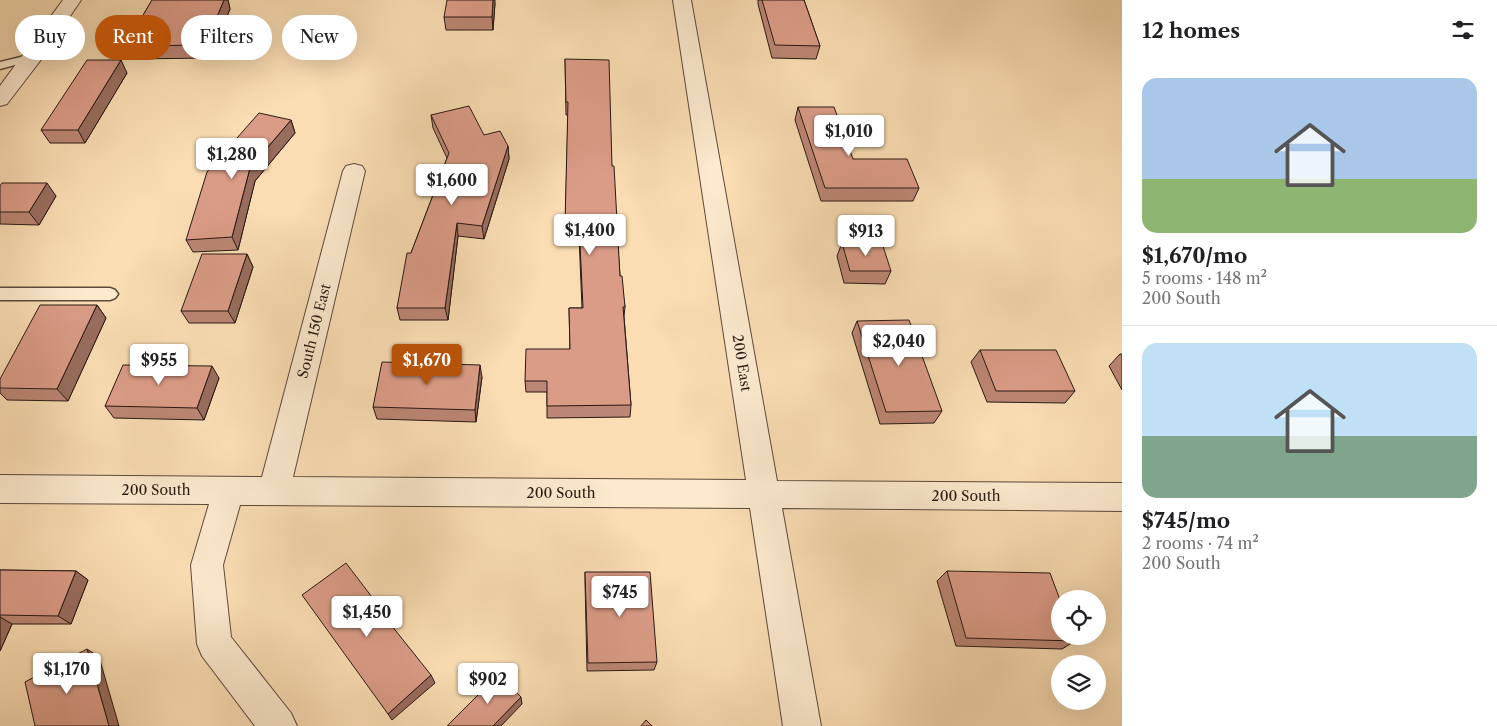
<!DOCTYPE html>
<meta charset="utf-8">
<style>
:root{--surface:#fff;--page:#f6f6f6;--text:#202124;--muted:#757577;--line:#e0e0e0;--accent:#b45309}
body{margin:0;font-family:"Libre Caslon Text",serif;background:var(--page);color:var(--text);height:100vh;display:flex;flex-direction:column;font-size:19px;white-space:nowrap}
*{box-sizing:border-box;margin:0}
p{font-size:16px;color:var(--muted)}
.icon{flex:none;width:28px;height:28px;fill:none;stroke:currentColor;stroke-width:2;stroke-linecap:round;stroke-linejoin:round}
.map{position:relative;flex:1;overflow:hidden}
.side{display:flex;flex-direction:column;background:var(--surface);width:375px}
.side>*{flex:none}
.guide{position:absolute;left:15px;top:15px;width:475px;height:45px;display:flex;gap:10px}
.tools{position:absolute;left:1051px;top:590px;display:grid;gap:10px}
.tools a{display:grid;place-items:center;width:55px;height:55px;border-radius:50%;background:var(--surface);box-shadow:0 5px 20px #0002;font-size:25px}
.price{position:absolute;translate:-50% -42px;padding:0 11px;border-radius:5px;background:#fff;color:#222;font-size:16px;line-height:32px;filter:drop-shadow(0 1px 2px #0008)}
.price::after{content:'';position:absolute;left:50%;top:30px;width:15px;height:11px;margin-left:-8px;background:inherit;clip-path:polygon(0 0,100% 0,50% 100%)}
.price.active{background:var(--accent);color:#fff}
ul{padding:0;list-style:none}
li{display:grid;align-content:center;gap:10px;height:265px;padding:0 20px}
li+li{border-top:1px solid var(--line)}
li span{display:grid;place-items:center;height:155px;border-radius:15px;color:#555}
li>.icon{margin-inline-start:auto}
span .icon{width:90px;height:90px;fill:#fffc;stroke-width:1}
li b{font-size:21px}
h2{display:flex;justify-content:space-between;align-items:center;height:60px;padding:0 20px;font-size:21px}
.chip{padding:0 18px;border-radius:22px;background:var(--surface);box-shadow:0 5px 20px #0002;font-size:18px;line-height:45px}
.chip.active{background:var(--accent);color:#fff}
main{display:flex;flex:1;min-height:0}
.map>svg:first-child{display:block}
</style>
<main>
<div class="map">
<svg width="1122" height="726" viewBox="0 0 1122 726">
<rect width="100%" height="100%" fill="#faddb3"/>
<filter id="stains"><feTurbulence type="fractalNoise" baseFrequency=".004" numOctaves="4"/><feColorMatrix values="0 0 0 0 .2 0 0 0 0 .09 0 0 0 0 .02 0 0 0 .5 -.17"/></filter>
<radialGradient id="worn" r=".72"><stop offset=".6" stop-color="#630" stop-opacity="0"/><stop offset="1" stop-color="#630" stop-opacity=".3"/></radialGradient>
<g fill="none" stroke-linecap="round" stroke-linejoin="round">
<defs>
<g id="lane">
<path d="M 33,54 L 37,55 L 39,57 L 37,59 L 0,69 L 0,62 Z"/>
<path d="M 0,288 L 110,288 L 115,290 L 118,294 L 115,298 L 110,300 L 0,300 Z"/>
</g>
<g id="street">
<path d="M 63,0 L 81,0 L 40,61 L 7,104 L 0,106 L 0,86 Z"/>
<path d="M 673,0 L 691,0 L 777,481 L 1122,483 L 1122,511 L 782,508 L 821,726 L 783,726 L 750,508 L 240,505 L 223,565 L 231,637 L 291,713 L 297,726 L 255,726 L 202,656 L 197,644 L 191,565 L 209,504 L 0,503 L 0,475 L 262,477 L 343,171 L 346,166 L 354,164 L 362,166 L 365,171 L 293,477 L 746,480 Z"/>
</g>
</defs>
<use href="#lane" stroke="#5c4a3c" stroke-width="3"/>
<use href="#street" stroke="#5c4a3c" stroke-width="2"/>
<use href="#lane" fill="#fce9ce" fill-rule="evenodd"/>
<use href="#street" fill="#fce9ce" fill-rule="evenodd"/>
</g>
<g fill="#bc8674" stroke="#281914">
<path d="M 152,0 L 228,0 L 230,9 L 210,58 L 132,59 L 125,46 Z"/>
<path d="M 758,0 L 804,0 L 820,46 L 816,59 L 772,58 L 758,4 Z"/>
<path d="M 495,3 L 493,30 L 446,30 L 444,17 Z"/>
<path d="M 565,59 L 612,166 L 620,276 L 625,307 L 624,316 L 631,405 L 630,417 L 547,418 L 547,392 L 526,392 L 525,381 L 570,349 L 569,308 L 582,308 L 579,236 L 565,236 L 568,115 L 566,115 Z"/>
<path d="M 127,73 L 85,143 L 50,143 L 41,130 Z"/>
<path d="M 798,107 L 853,159 L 919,188 L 913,201 L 821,201 L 795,120 Z"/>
<path d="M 431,115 L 484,135 L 508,146 L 509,159 L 484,239 L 458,236 L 448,320 L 400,320 L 397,308 L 411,253 L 447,158 L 433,128 Z"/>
<path d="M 291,120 L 295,133 L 255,181 L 238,250 L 193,252 L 186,240 Z"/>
<path d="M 0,186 L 56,196 L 39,225 L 0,224 Z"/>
<path d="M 842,243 L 891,271 L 885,284 L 844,283 L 837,256 Z"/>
<path d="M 247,254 L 253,267 L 235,323 L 189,323 L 181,311 Z"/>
<path d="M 97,305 L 106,318 L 68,401 L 7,400 L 0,393 L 0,379 Z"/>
<path d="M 857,321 L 942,411 L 934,423 L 880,424 L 852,333 Z"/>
<path d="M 980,350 L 1075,391 L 1065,403 L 987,402 L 971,362 Z"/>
<path d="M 1120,354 L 1122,354 L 1122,390 L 1109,366 Z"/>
<path d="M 482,377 L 476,422 L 377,419 L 373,407 Z"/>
<path d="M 219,378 L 204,420 L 114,418 L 105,406 Z"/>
<path d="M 0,570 L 76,571 L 88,580 L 71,624 L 12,624 L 0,651 Z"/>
<path d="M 947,571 L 1075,641 L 1062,649 L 956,646 L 937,581 Z"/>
<path d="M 585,572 L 657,662 L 654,670 L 587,671 L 585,581 Z"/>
</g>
<g fill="#996d5e" stroke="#281914">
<path d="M 224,0 L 228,0 L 230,9 L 210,58 L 205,45 Z"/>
<path d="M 493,0 L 495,0 L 495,3 L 493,30 L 492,17 Z"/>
<path d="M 121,60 L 127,73 L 85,143 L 78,130 Z"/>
<path d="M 291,120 L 295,133 L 255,181 L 238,250 L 232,237 L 250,168 Z"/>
<path d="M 508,146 L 509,159 L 484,239 L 482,226 Z"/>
<path d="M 47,183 L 56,196 L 39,225 L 29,212 Z"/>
<path d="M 457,223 L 458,236 L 448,320 L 445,308 Z"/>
<path d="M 247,254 L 253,267 L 235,323 L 228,311 Z"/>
<path d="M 97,305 L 106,318 L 68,401 L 57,389 Z"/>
<path d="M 480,365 L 482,377 L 476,422 L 475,410 Z"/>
<path d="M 212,366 L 219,378 L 204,420 L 197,408 Z"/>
<path d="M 76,571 L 88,580 L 71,624 L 58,616 Z"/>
<path d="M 0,617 L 12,624 L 0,651 Z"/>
<path d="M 87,649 L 99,657 L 119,726 L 109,726 Z"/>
<path d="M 431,675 L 435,683 L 392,720 L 388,714 Z"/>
<path d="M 521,697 L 522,704 L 501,726 L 493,726 Z"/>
</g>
<g fill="#db9c87" stroke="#281914">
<path d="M 152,0 L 224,0 L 205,45 L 125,46 Z"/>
<path d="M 447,0 L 493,0 L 492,17 L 444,17 Z"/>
<path d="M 762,0 L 804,0 L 820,46 L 775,45 Z"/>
<path d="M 565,59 L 609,60 L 612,166 L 614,166 L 620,276 L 622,276 L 625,307 L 623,307 L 631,405 L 547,406 L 547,381 L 525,381 L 526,349 L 570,349 L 569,308 L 583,308 L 579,223 L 565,223 L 568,102 L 566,102 Z"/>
<path d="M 87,60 L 121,60 L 78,130 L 41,130 Z"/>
<path d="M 469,106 L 484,135 L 500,131 L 508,146 L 482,226 L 457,223 L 445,308 L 397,308 L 407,253 L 411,253 L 449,153 L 431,115 Z"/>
<path d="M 798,107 L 834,107 L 853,159 L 907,159 L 919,188 L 825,188 Z"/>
<path d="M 259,113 L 291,120 L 250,168 L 232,237 L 186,240 L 207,172 Z"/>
<path d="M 2,183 L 47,183 L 29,212 L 0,212 L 0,186 Z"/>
<path d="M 842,243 L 882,243 L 891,271 L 850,271 Z"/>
<path d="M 202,254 L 247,254 L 228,311 L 181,311 Z"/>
<path d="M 40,305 L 97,305 L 57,389 L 0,388 L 0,379 Z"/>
<path d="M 909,320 L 942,411 L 886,412 L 857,321 Z"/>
<path d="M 980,350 L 1056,350 L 1075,391 L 996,391 Z"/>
<path d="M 382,362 L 480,365 L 475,410 L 373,407 Z"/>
<path d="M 123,365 L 212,366 L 197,408 L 105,406 Z"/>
<path d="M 346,563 L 378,605 L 376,606 L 431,675 L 388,714 L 302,595 Z"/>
<path d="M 0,570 L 76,571 L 58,616 L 0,615 Z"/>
<path d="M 947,571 L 1050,573 L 1060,600 L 1060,636 L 1074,636 L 1075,641 L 966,638 Z"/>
<path d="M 585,572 L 650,572 L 657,662 L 588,663 Z"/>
<path d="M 87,649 L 109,726 L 35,726 L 25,682 Z"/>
<path d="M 499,674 L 521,697 L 493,726 L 447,726 Z"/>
<path d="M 646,720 L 652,726 L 641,726 Z"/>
</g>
<g text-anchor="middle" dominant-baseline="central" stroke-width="5" stroke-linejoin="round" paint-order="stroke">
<g font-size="14" fill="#281914" stroke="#fce9ce">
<text transform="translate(314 331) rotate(-76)">South 150 East</text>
<text transform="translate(742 363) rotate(81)">200 East</text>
<text x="156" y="490">200 South</text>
<text x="561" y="493">200 South</text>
<text x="966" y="496">200 South</text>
</g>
</g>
<rect width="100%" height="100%" filter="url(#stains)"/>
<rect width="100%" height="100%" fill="url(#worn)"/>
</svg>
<div class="tools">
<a><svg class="icon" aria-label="locate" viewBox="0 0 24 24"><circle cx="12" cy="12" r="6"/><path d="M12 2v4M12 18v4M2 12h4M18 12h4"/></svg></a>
<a><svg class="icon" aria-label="layers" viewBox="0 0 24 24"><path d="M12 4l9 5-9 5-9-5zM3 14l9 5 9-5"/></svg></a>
</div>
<b class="price" style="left:849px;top:157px">$1,010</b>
<b class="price" style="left:232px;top:180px">$1,280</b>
<b class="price" style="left:452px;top:206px">$1,600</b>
<b class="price" style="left:590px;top:256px">$1,400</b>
<b class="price" style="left:866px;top:257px">$913</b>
<b class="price" style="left:899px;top:367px">$2,040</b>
<b class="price" style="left:159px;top:386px">$955</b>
<b class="price active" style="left:427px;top:386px">$1,670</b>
<b class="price" style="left:620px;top:618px">$745</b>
<b class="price" style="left:367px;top:638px">$1,450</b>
<b class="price" style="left:67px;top:695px">$1,170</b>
<b class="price" style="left:488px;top:705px">$902</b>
<div class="guide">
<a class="chip">Buy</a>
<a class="chip active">Rent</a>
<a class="chip">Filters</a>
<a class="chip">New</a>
</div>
</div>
<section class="side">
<h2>12 homes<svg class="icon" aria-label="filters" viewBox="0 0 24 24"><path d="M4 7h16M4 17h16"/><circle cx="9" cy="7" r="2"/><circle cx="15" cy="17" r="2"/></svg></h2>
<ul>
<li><span style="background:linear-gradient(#a9c7e8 65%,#8fb573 0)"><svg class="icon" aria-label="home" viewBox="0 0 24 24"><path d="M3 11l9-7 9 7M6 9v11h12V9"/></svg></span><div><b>$1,670/mo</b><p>5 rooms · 148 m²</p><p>200 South</p></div></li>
<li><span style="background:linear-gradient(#bfe0f5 60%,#7fa58c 0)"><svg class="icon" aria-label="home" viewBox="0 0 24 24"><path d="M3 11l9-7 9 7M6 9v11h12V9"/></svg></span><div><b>$745/mo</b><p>2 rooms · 74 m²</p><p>200 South</p></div></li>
</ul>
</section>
</main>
